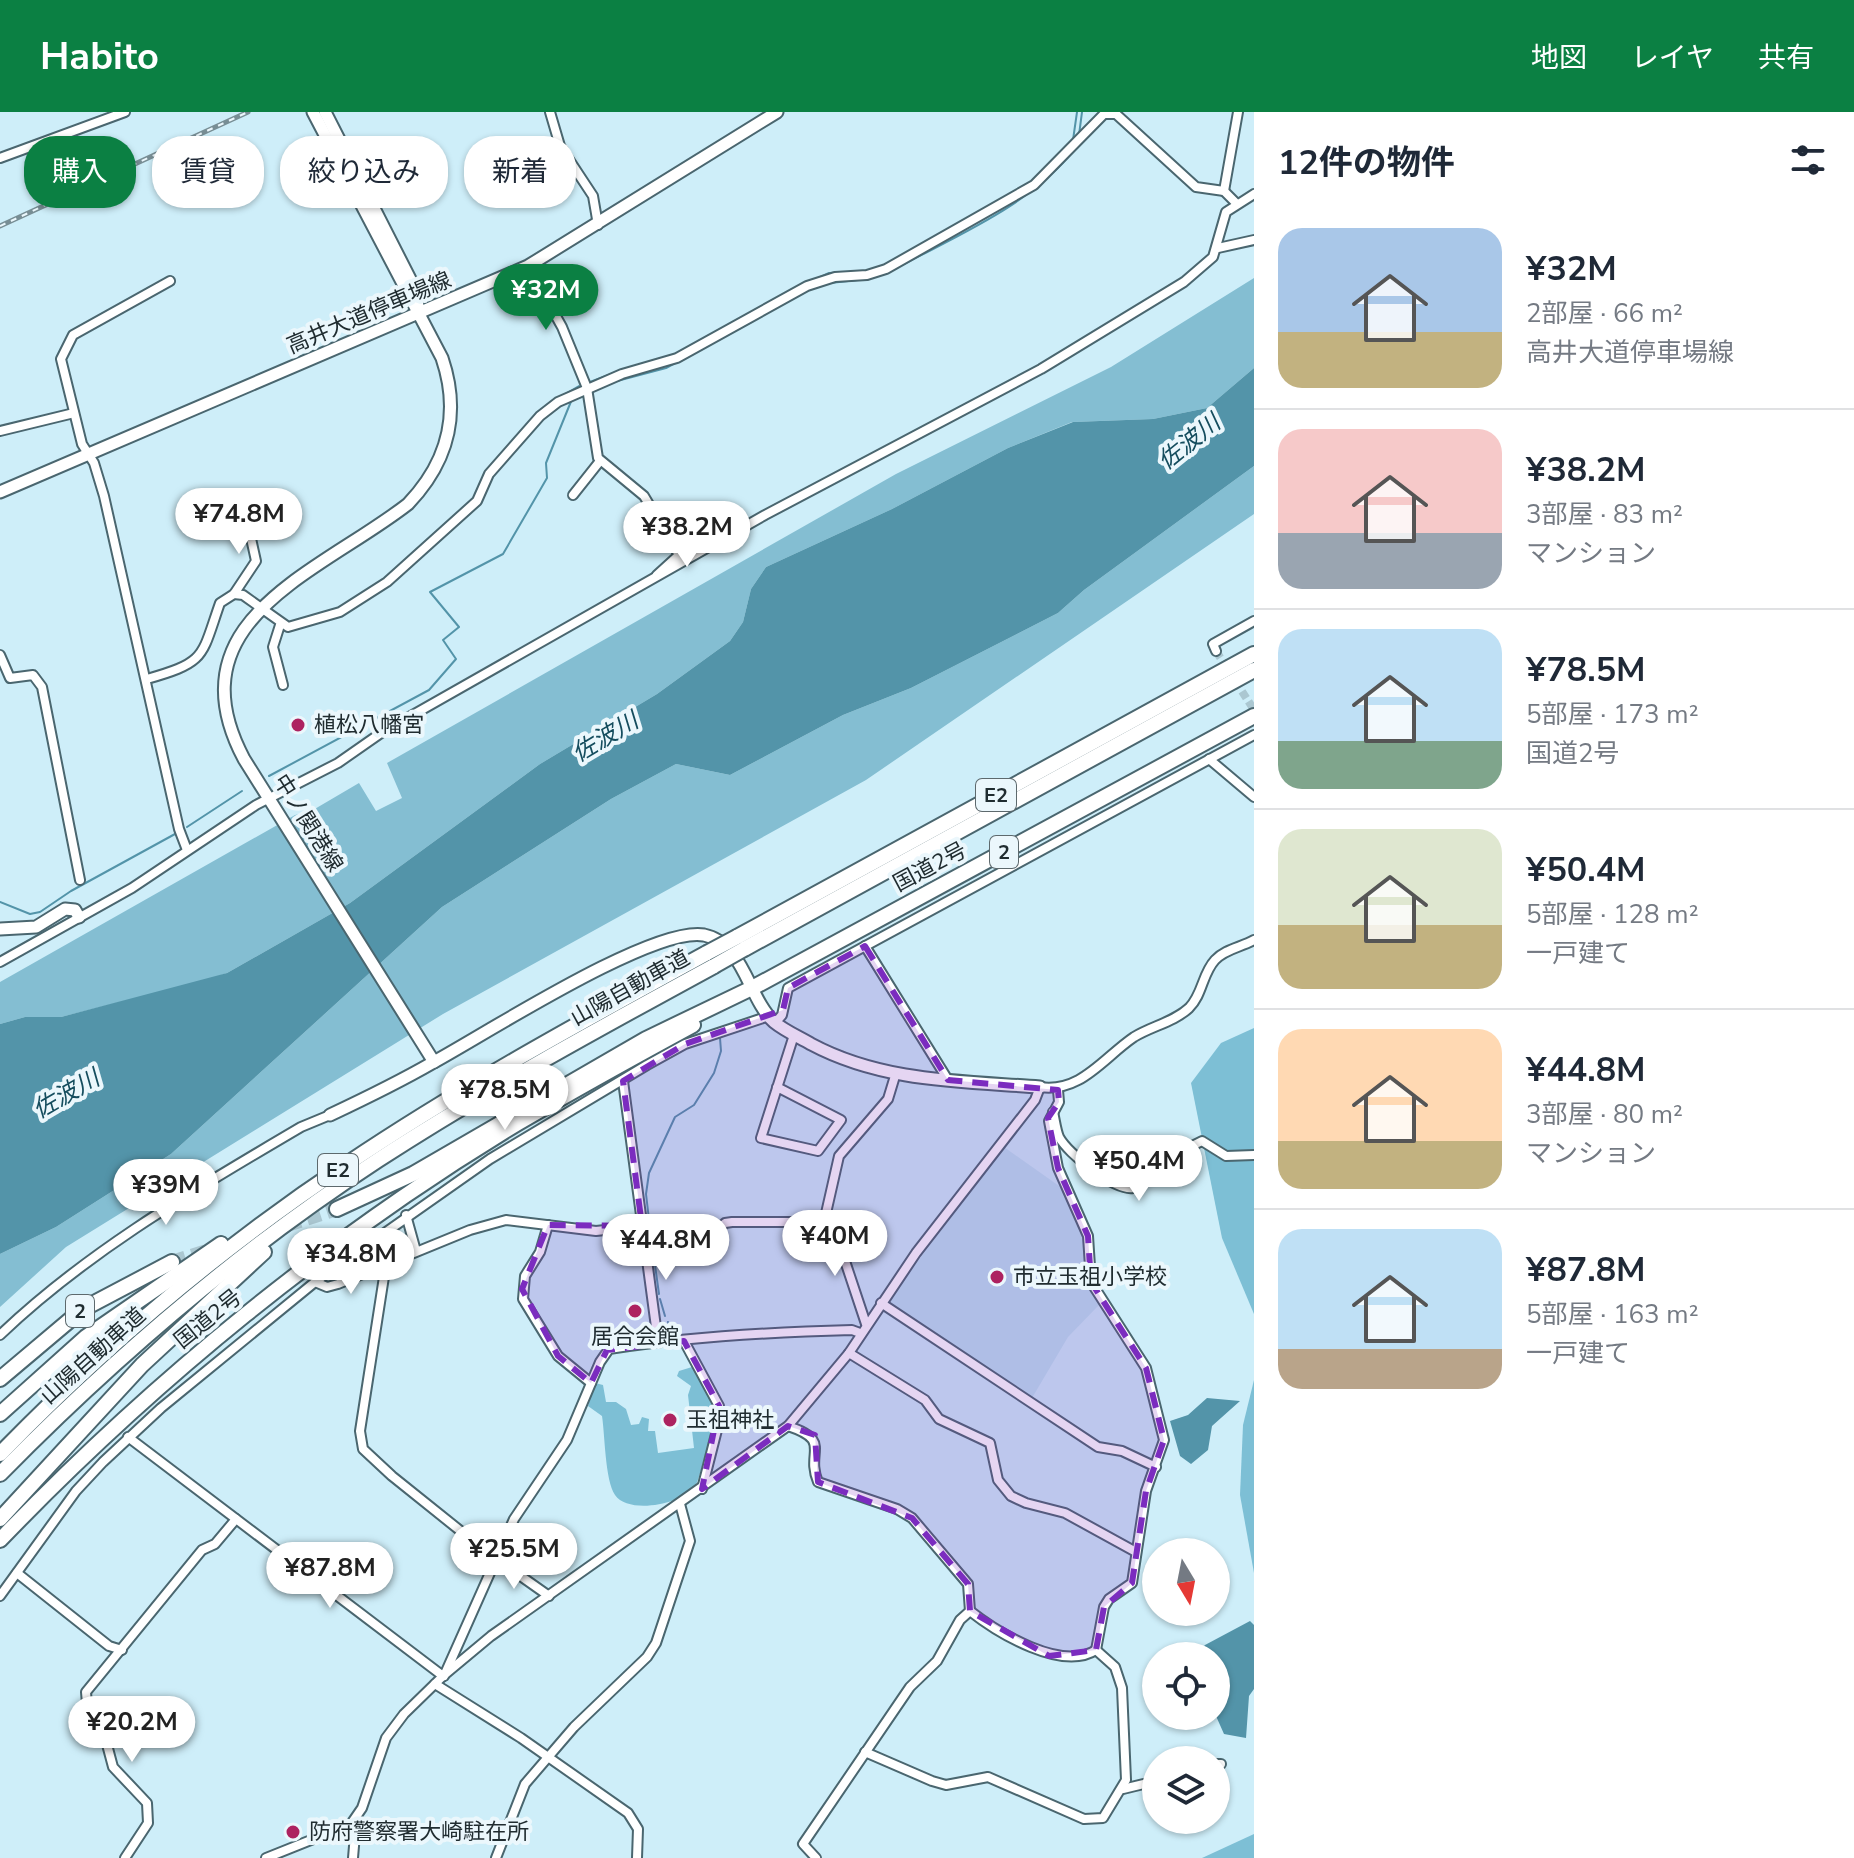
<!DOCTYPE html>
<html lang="ja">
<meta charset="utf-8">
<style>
:root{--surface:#fff;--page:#f2f2f3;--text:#1f2937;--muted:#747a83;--line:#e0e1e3;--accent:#0b8043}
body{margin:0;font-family:"Nunito Sans","Noto Sans JP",sans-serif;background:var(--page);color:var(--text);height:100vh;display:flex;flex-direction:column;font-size:30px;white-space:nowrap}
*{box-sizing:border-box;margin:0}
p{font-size:26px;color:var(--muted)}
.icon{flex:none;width:44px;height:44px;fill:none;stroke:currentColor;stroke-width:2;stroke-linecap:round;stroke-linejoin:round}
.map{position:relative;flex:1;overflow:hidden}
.side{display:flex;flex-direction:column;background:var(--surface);width:600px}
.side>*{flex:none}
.guide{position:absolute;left:24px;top:24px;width:760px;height:72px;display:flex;gap:16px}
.needle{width:52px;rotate:170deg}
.fabs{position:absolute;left:1142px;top:1426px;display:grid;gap:16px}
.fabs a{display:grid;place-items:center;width:88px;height:88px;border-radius:50%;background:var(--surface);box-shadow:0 2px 6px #0004;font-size:40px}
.price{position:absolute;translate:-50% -68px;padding:0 18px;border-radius:28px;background:#fff;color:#222;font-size:26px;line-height:52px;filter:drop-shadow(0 2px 4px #0008)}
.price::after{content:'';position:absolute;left:50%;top:48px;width:24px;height:18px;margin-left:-12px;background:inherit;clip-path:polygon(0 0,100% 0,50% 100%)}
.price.current{background:var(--accent);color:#fff}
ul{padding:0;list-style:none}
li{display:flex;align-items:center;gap:24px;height:200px;padding:0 24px}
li+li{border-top:2px solid var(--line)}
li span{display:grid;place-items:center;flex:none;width:224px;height:160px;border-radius:24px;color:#555}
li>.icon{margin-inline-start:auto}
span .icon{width:96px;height:96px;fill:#fffc;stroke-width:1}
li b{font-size:34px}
h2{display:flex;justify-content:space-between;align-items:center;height:96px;padding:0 24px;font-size:34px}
.pill{padding:0 28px;border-radius:32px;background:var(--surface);box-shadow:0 2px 6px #0004;font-size:28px;line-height:72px}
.pill.current{background:var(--accent);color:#fff}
header{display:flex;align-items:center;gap:48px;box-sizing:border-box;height:112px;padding:0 40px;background:var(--accent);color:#fff}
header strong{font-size:38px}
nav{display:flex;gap:44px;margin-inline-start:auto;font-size:28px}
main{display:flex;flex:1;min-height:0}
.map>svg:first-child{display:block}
</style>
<header>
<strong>Habito</strong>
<nav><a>地図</a><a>レイヤ</a><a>共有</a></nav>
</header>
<main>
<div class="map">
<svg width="1254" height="1746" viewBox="0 0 1254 1746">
<rect width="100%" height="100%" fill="#ceeef9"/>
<path fill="#bce3f1" d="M 1004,1035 L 1062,1076 L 1083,1120 L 1089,1171 L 1099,1193 L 1068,1225 L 1032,1286 L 887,1190 Z"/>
<g fill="#84bed2">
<path d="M 1254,166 L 1254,256 L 1207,296 L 1153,307 L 1072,310 L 1008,336 L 892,397 L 766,455 L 751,477 L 743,510 L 730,529 L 657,582 L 540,652 L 350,791 L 227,861 L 207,868 L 61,905 L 25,905 L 0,912 L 0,870 L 295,703 L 313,698 L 359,671 L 376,699 L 402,686 L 387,651 L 896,362 L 1111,255 Z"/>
<path d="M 1254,354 L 1254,402 L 866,668 L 443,902 L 66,1135 L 0,1195 L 0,1142 L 56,1115 L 171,1042 L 442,795 L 611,687 L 676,652 L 730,663 L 843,603 L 911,576 L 1058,501 L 1084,478 Z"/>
</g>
<g fill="#7dbfd5">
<path d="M 1254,916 L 1254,1202 L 1222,1126 L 1191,971 L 1221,931 Z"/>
<path d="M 692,1255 C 699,1266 710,1279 715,1292 C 717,1300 700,1368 695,1375 C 682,1392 629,1403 615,1383 C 605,1368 605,1323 602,1304 L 588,1294 L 595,1271 L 603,1273 L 606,1290 L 616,1290 L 626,1297 L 631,1313 L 639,1312 L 642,1305 L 649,1307 L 648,1319 L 655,1319 L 658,1341 L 694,1336 L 688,1283 L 691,1274 L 677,1264 L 679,1259 Z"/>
<path d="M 1254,1268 L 1254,1461 L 1240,1383 L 1243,1313 Z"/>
<path d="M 1254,1722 L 1254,1746 L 1202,1746 Z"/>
</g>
<g fill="#5394a9">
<path d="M 1254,256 L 1254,354 L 1084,478 L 1058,501 L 911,576 L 843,603 L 730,663 L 676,652 L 611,687 L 442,795 L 171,1042 L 56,1115 L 0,1142 L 0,912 L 25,905 L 61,905 L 227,861 L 350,791 L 540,652 L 657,582 L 730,529 L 743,510 L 751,477 L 766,455 L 892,397 L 1008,336 L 1073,310 L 1153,307 L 1207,296 Z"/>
<path d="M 1207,1286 L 1240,1289 L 1212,1314 L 1208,1338 L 1191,1352 L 1180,1344 L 1170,1309 L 1188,1303 Z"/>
<path d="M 1250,1509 L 1254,1513 L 1254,1577 L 1249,1584 L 1246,1626 L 1224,1622 L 1216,1604 L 1216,1544 L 1195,1544 L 1205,1533 Z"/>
</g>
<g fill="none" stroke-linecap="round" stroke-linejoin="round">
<g stroke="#5394a9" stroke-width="2">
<path d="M 1079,23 L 1082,0"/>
<path d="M 1073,28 L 1077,0"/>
<path d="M 899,145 L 966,107"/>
<path d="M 830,171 L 867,167 L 891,159 C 955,124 1029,95 1075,37"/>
<path d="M 790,179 L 829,161 L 856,160"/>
<path d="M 617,269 L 666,256 L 753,209"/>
<path d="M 590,270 L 619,259"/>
<path d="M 560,285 L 579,274"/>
<path d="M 269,664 L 429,578 L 456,547 L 443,528 L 459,515 L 430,480 L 503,442 L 547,366 L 546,351 L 572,287"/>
<path d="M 187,715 L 242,679"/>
<path d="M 0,790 L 30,802 L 40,800 L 71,779 L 175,722"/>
<path d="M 652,1133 L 646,1082 L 649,1061 L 675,1005 L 694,993 L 714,961 L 721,939 L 720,926"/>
<path d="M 653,1139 L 659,1182"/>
<path d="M 660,1187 L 665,1204"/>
<path d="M 668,1210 L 675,1224"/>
</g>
<path stroke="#abc7d1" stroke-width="8" stroke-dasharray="8 4" stroke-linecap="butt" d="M 1216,539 L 1254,598"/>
<g stroke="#abc7d1" stroke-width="14" stroke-dasharray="14 7" stroke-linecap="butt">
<path d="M 287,1113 L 337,1097"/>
<path d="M 172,1150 L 210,1138"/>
</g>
<defs>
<g id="street">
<path d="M 550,0 L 560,34 L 593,84 L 598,113"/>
<path d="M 0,46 L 125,0"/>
<path d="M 1224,79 L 1238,0"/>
<path d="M 1218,136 L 1254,128"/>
<path d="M 528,154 L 562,215 L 587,276 L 598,346 L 644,384 L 679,443"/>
<path d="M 170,169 L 73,223 L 61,247 L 82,332 L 94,351 L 104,384 L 179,717 L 187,738"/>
<path d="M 0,319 L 74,301"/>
<path d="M 573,383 L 600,349"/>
<path d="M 657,463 L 679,443 L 706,433"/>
<path d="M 234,482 L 243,483 L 288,515 L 340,500 L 387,470 L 477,389 L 489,362 L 540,304 L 558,290 L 622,262 L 677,246 L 807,174 L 835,165 L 867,163 L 886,157 L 1034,73 L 1104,2 L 1116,2 L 1196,75 L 1224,79 L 1237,92"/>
<path d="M 280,513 L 273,535 L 283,573"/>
<path d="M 1216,539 L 1213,532 L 1254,509"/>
<path d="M 0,543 L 10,566 L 33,563 L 42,575 L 80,768"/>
<path d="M 147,567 C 207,550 201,545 220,491 L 234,482 L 256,449 L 246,404"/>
<path d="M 1209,647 L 1254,685"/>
<path d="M 865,834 L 948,968"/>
<path d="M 0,850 L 132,776 L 256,693 L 338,651 L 381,621 L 765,403 L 1041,257 L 1184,170 L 1213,145 L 1226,100 L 1254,82"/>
<path d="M 775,911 L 782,903 L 788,876 L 1254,623"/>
<path d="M 623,969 L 658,1230"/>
<path d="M 777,975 L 841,1008 L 818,1039 L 761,1026 L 794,923"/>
<path d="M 1058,978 L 1059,990 L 1049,1009 L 1058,1056 L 1088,1124 L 1091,1170 L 1146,1256 L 1164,1328 L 1146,1379 L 1132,1471 L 1109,1487 L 1104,1495 L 1096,1538"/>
<path d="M 1053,1000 C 1055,1008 1056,1018 1059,1025 C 1068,1042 1115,1079 1133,1076 L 1139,1059 L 1147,1050 L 1183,1055 L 1192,1034 L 1202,1029 L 1226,1044 L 1254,1043"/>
<path d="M 406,1103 L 416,1139"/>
<path d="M 548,1113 L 540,1140 L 525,1164 L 523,1187 L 558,1244 L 591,1271"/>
<path d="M 645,1135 L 708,1128 L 725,1111 L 732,1110 L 824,1110"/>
<path d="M 386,1152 L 360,1319 L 363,1337 L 392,1364 L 488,1441 L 549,1484"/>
<path d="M 315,1170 L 327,1175 L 338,1172 L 470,1118 L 506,1108 L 596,1119 L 642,1114"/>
<path d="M 881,1191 L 1098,1335 L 1122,1339 L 1156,1355"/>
<path d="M 866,1212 L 837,1125 L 824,1110 L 839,1044 L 888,987 L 895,964"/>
<path d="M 0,1223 C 89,1138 196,1077 301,1015 L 330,1003"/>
<path d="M 684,1229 L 719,1294 L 717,1318 L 702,1377"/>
<path d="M 849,1241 L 925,1288 L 939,1307 L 990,1331 L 998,1368 L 1011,1384 L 1026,1391 L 1065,1401 L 1136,1440"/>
<path d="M 788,1314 C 833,1329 805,1339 818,1370 L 897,1397 L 912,1406 L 968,1472 L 970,1499 L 960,1508 L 937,1549 L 910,1575 L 803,1732 L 816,1746"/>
<path d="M 128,1325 L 443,1564"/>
<path d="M 17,1461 L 109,1534 L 122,1538"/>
<path d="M 0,1484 L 76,1379 L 103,1350 L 161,1296 L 315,1170 L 490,1047 L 647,953 L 685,932 L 769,904"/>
<path d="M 970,1499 C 998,1521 1062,1560 1096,1538"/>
<path d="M 444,1564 L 514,1407 L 567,1328 L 600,1250 L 609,1237 C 689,1225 771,1220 852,1218 L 860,1221"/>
<path d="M 435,1572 L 521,1626 L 628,1701 L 638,1717 L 637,1746"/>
<path d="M 865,1640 L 932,1669 L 946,1673 L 988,1665 L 1084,1707 L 1103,1706 L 1126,1668 L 1122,1576 L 1115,1555 L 1096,1538"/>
<path d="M 1216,1652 L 1221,1652"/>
<path d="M 1123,1677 L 1156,1669"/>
<path d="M 351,1712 L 355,1722 L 353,1746"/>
<path d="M 125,1746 L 148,1711 L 147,1691 L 113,1655 L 101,1610 L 87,1592 L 86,1580 L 202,1438 L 215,1432 L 236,1407"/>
<path d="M 266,1746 L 351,1712 L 362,1696 L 386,1626 L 404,1602 L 443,1564 L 491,1524 L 788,1314 L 849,1241 L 916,1141 L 1035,988 L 1040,975 C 1081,981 1103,946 1134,925 C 1152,914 1174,910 1189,896 C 1203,882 1202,862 1215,848 C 1225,837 1242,835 1254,828"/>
<path d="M 496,1746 L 525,1672 L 574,1615 L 647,1545 L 656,1531 L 690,1429 L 680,1392"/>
</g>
<g id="secondary">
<path d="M 313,0 L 442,246 C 461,302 448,350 408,392 C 321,460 170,508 244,647 L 434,950"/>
<path d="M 325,0 L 414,175 L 418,194"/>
<path d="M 0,380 L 528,154 L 777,0"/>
<path d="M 0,817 L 36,815 L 65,797 L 75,798 L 79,805"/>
<path d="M 330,1003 C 364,987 399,970 432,951 C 484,923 652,814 704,823 C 744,831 748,886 774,910 C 785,919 799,925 811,932 C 882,970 960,969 1040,975"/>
</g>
<g id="highway">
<path d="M 737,825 L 1254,542"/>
<path d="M 744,837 L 1254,558"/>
<path d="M 337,1097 L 413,1062 L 646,927 L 754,875 L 1254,604"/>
<path d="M 0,1267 L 83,1197 L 172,1150"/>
<path d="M 0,1302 L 86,1225 L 221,1132"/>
<path d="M 0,1342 C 105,1234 222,1135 347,1052 C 463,974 585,908 707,841"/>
<path d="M 0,1362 C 115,1245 240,1138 378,1048 C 486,978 600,916 714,854"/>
<path d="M 0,1407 L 142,1253 L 264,1140"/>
<path d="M 0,1428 C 153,1269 329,1125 518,1011 C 576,977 634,945 693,913"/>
</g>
</defs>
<use href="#street" stroke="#4a666f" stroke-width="12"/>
<use href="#secondary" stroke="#4a666f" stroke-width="15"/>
<use href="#highway" stroke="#4a666f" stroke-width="18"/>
<use href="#street" stroke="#fff" stroke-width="8"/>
<use href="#secondary" stroke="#fff" stroke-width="11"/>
<use href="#highway" stroke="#fff" stroke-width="14"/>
<defs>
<path id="rail" d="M 0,114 L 248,0"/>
</defs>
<use href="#rail" stroke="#788e95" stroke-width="5"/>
<use href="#rail" stroke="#ebf7fc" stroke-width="2" stroke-dasharray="6" stroke-linecap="butt"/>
<defs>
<g id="highway-bridge">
<path d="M 707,841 L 737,825"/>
<path d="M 714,854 L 744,837"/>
</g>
</defs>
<use href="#highway-bridge" stroke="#4a666f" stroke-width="18" stroke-linecap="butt"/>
<use href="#highway-bridge" stroke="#fff" stroke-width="14"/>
</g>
<path fill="#7b2cbf" fill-opacity="0.2" stroke="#7b2cbf" stroke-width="6" stroke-dasharray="16 10" stroke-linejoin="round" d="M 865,834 L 948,968 L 1058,978 L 1059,990 L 1048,1006 L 1058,1056 L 1088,1124 L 1091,1170 L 1146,1256 L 1164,1328 L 1146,1379 L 1132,1471 L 1104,1495 L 1096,1538 L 1049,1544 L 970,1499 L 968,1472 L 912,1406 L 818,1370 L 815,1323 L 788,1314 L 702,1377 L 719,1294 L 684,1229 L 607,1238 L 591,1271 L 558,1244 L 522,1177 L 548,1113 L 642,1114 L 623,969 L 685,932 L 783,898 L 788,876 Z"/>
<g fill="#ad2260" stroke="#ebf7fc" stroke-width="3">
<circle cx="298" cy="613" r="8"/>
<circle cx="997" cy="1165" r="8"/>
<circle cx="635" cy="1199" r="8"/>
<circle cx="670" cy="1308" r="8"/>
<circle cx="293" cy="1720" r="8"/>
</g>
<g text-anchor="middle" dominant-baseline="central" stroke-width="8" stroke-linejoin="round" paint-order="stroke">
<g fill="#ebf7fc" stroke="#5d696d" stroke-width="2">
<rect x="976" y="667" width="40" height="32" rx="6"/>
<rect x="990" y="724" width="28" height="32" rx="6"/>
<rect x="318" y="1042" width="40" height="32" rx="6"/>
<rect x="66" y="1183" width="28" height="32" rx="6"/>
</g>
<g font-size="20" font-weight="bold" fill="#202c30">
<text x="996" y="683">E2</text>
<text x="1004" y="740">2</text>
<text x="338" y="1058">E2</text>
<text x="80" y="1199">2</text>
</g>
<g font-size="22" fill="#202c30" stroke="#ebf7fc">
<text transform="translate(369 201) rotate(-23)">高井大道停車場線</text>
<text transform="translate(308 711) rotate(58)">中ノ関港線</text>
<text transform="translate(930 755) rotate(-28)">国道2号</text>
<text transform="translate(630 876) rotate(-29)">山陽自動車道</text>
<text transform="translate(208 1207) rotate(-39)">国道2号</text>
<text transform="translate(93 1244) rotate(-42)">山陽自動車道</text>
</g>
<g font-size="22" fill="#202c30" stroke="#ebf7fc" text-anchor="start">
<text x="314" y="613">植松八幡宮</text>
<text x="1013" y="1165">市立玉祖小学校</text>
<text x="635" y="1225" text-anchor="middle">居合会館</text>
<text x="686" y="1308">玉祖神社</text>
<text x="309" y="1720">防府警察署大崎駐在所</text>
</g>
<g font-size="24" font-style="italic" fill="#154d5e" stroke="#ebf7fc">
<text transform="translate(1189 330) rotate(-39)">佐波川</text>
<text transform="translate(605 625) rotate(-31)">佐波川</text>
<text transform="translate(66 982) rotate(-30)">佐波川</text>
</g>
</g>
</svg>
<div class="fabs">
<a><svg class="needle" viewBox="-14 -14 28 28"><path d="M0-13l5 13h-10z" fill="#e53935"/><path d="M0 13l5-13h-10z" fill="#747a83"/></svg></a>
<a><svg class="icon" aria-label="locate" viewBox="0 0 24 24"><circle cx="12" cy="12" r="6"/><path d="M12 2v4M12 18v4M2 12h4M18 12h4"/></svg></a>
<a><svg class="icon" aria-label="layers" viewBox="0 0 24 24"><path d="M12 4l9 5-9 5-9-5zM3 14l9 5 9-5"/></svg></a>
</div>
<b class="price current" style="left:546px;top:220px">¥32M</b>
<b class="price" style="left:239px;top:444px">¥74.8M</b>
<b class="price" style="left:687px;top:457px">¥38.2M</b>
<b class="price" style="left:505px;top:1020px">¥78.5M</b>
<b class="price" style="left:1139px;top:1091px">¥50.4M</b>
<b class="price" style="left:166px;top:1115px">¥39M</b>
<b class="price" style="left:835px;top:1166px">¥40M</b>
<b class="price" style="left:666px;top:1170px">¥44.8M</b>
<b class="price" style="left:351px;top:1184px">¥34.8M</b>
<b class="price" style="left:514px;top:1479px">¥25.5M</b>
<b class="price" style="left:330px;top:1498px">¥87.8M</b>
<b class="price" style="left:132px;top:1652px">¥20.2M</b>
<div class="guide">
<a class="pill current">購入</a>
<a class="pill">賃貸</a>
<a class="pill">絞り込み</a>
<a class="pill">新着</a>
</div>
</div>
<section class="side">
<h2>12件の物件<svg class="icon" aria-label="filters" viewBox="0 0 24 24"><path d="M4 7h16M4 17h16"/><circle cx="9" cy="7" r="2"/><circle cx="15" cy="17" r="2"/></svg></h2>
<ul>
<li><span style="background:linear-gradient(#a9c7e8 65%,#c2b280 0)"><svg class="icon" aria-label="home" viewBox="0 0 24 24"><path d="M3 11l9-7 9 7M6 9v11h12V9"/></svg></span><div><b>¥32M</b><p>2部屋 · 66 m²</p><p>高井大道停車場線</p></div></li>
<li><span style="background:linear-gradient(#f6c9c9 65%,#9aa5b1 0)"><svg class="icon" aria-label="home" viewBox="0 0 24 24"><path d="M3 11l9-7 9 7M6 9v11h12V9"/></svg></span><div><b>¥38.2M</b><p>3部屋 · 83 m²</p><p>マンション</p></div></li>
<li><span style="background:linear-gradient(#bfe0f5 70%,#7fa58c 0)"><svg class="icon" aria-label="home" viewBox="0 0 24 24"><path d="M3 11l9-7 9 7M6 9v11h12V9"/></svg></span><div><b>¥78.5M</b><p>5部屋 · 173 m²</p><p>国道2号</p></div></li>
<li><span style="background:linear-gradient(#dfe7d0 60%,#c2b280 0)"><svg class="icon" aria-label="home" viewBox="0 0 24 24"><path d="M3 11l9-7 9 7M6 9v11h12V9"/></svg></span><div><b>¥50.4M</b><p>5部屋 · 128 m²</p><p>一戸建て</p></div></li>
<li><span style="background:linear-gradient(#ffd9b3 70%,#c2b280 0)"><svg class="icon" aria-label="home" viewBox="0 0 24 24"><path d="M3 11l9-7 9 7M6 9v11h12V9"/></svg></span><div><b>¥44.8M</b><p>3部屋 · 80 m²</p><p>マンション</p></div></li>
<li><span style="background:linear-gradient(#bfe0f5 75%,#b9a48a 0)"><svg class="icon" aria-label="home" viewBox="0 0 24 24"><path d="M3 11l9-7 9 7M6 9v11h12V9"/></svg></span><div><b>¥87.8M</b><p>5部屋 · 163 m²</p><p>一戸建て</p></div></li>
</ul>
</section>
</main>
